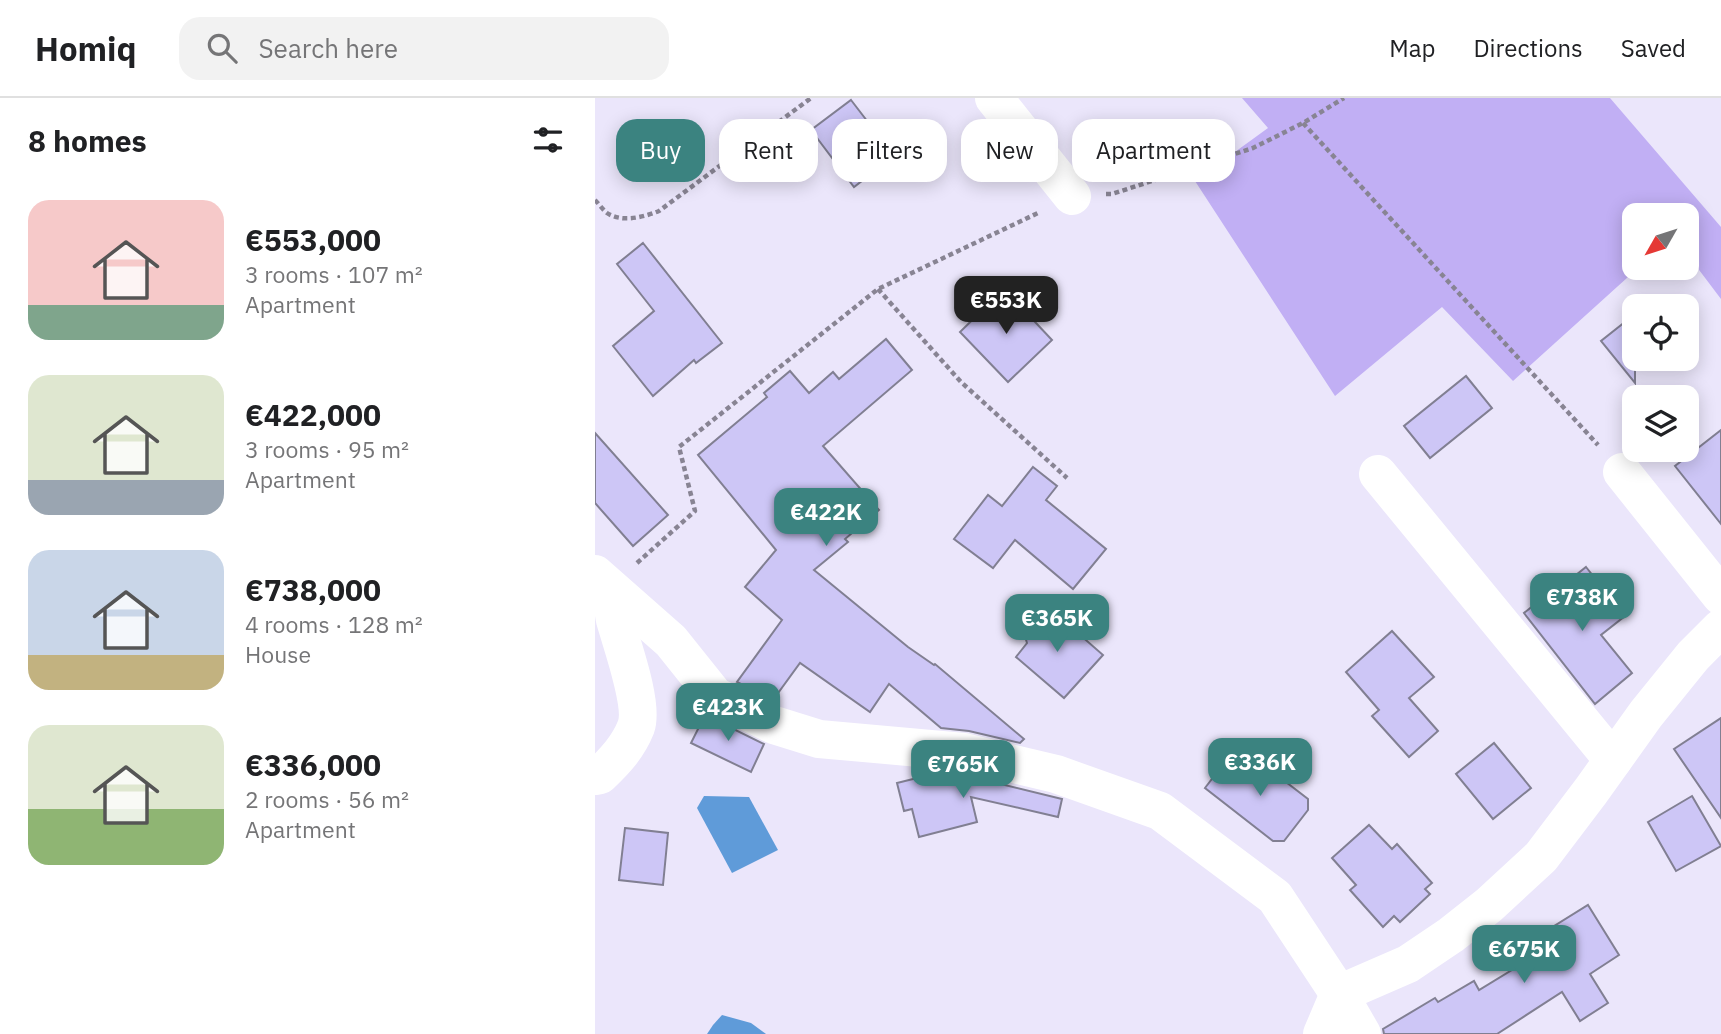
<!DOCTYPE html>
<meta charset="utf-8">
<style>
:root{--surface:#fff;--page:#f2f2f2;--text:#202124;--muted:#757577;--line:#e0e0e0;--accent:#3b8380}
body{margin:0;font-family:"IBM Plex Sans",sans-serif;background:var(--page);color:var(--text);height:100vh;display:flex;flex-direction:column;font-size:26px;white-space:nowrap}
*{box-sizing:border-box;margin:0}
p{font-size:23px;color:var(--muted)}
.icon{flex:none;width:38px;height:38px;fill:none;stroke:currentColor;stroke-width:2;stroke-linecap:round;stroke-linejoin:round}
.map{position:relative;flex:1;overflow:hidden}
.drawer{display:flex;flex-direction:column;background:var(--surface);width:595px}
.drawer>*{flex:none}
.banner{position:absolute;left:21px;top:21px;width:665px;height:63px;display:flex;gap:14px}
.needle{width:46px;rotate:231deg}
.tools{position:absolute;left:1027px;top:105px;display:grid;gap:14px}
.tools a{display:grid;place-items:center;width:77px;height:77px;border-radius:14px;background:var(--surface);box-shadow:0 4px 18px #0003;font-size:35px}
.price{position:absolute;translate:-50% -60px;padding:0 16px;border-radius:14px;background:var(--accent);color:#fff;font-size:23px;line-height:46px;filter:drop-shadow(0 2px 4px #0008)}
.price::after{content:'';position:absolute;left:50%;top:42px;width:21px;height:16px;margin-left:-10px;background:inherit;clip-path:polygon(0 0,100% 0,50% 100%)}
.price.active{background:#222;color:#fff}
ul{padding:0;list-style:none}
li{display:flex;align-items:center;gap:21px;height:175px;padding:0 28px}
li span{display:grid;place-items:center;flex:none;width:196px;height:140px;border-radius:21px;color:#555}
li>.icon{margin-inline-start:auto}
span .icon{width:84px;height:84px;fill:#fffc;stroke-width:1}
li b{font-size:30px}
h2{display:flex;justify-content:space-between;align-items:center;height:84px;padding:0 28px;font-size:30px}
.pill{padding:0 24px;border-radius:21px;background:var(--surface);box-shadow:0 4px 18px #0003;font-size:24px;line-height:63px}
.pill.active{background:var(--accent);color:#fff}
header{display:flex;align-items:center;gap:42px;box-sizing:border-box;height:98px;padding:0 35px;background:var(--surface);border-bottom:2px solid var(--line)}
header strong{font-size:33px}
nav{display:flex;gap:38px;margin-inline-start:auto;font-size:24px}
.search{width:490px;height:63px;background:var(--page);display:flex;align-items:center;gap:18px;box-sizing:border-box;padding:0 24px;border-radius:21px;color:var(--muted);font-size:26px}
main{display:flex;flex:1;min-height:0}
.map>svg:first-child{display:block}
</style>
<header>
<strong>Homiq</strong>
<div class="search"><svg class="icon" aria-label="search" viewBox="0 0 24 24"><circle cx="10" cy="10" r="6"/><path d="M15 15l6 6"/></svg>Search here</div>
<nav><a>Map</a><a>Directions</a><a>Saved</a></nav>
</header>
<main>
<section class="drawer">
<h2>8 homes<svg class="icon" aria-label="filters" viewBox="0 0 24 24"><path d="M4 7h16M4 17h16"/><circle cx="9" cy="7" r="2"/><circle cx="15" cy="17" r="2"/></svg></h2>
<ul>
<li><span style="background:linear-gradient(#f6c9c9 75%,#7fa58c 0)"><svg class="icon" aria-label="home" viewBox="0 0 24 24"><path d="M3 11l9-7 9 7M6 9v11h12V9"/></svg></span><div><b>€553,000</b><p>3 rooms · 107 m²</p><p>Apartment</p></div></li>
<li><span style="background:linear-gradient(#dfe7d0 75%,#9aa5b1 0)"><svg class="icon" aria-label="home" viewBox="0 0 24 24"><path d="M3 11l9-7 9 7M6 9v11h12V9"/></svg></span><div><b>€422,000</b><p>3 rooms · 95 m²</p><p>Apartment</p></div></li>
<li><span style="background:linear-gradient(#c9d6e8 75%,#c2b280 0)"><svg class="icon" aria-label="home" viewBox="0 0 24 24"><path d="M3 11l9-7 9 7M6 9v11h12V9"/></svg></span><div><b>€738,000</b><p>4 rooms · 128 m²</p><p>House</p></div></li>
<li><span style="background:linear-gradient(#dfe7d0 60%,#8fb573 0)"><svg class="icon" aria-label="home" viewBox="0 0 24 24"><path d="M3 11l9-7 9 7M6 9v11h12V9"/></svg></span><div><b>€336,000</b><p>2 rooms · 56 m²</p><p>Apartment</p></div></li>
</ul>
</section>
<div class="map">
<svg width="1126" height="936" viewBox="0 0 1126 936">
<rect width="100%" height="100%" fill="#ebe6fb"/>
<path fill="#c1aff4" d="M 647,0 L 1015,0 L 1126,129 L 1126,201 L 1092,156 L 1092,117 L 1040,117 L 1040,170 L 1043,170 L 918,283 L 847,209 L 740,298 L 600,83 L 673,30 Z"/>
<g fill="#5f9bd9">
<path d="M 109,698 L 154,699 L 183,752 L 137,775 L 102,710 Z"/>
<path d="M 127,917 L 156,925 L 171,936 L 112,936 L 118,927 Z"/>
</g>
<g fill="#cdc6f6" stroke="#817f92" stroke-width="2">
<path d="M 256,2 L 299,58 L 259,89 L 216,32 Z"/>
<path d="M 48,145 L 127,245 L 101,265 L 99,262 L 58,298 L 18,248 L 59,213 L 22,166 Z"/>
<path d="M 409,191 L 457,242 L 413,284 L 365,234 Z"/>
<path d="M 1040,216 L 1040,285 L 1006,243 Z"/>
<path d="M 291,241 L 317,272 L 228,348 L 284,412 L 250,441 L 253,444 L 219,472 L 313,549 L 339,567 L 340,566 L 429,641 L 425,645 L 374,633 L 346,630 L 294,586 L 275,614 L 205,565 L 178,602 L 142,584 L 187,522 L 150,489 L 181,452 L 103,357 L 172,299 L 169,295 L 195,273 L 214,295 L 238,274 L 244,281 Z"/>
<path d="M 871,278 L 897,310 L 835,360 L 809,328 Z"/>
<path d="M 1126,332 L 1126,426 L 1080,368 Z"/>
<path d="M 0,335 L 73,417 L 38,448 L 0,405 Z"/>
<path d="M 438,369 L 462,388 L 451,402 L 511,451 L 478,491 L 420,442 L 398,470 L 359,441 L 393,397 L 407,408 Z"/>
<path d="M 991,469 L 1030,518 L 1006,537 L 1037,575 L 1000,606 L 929,515 L 954,495 L 956,497 Z"/>
<path d="M 460,515 L 508,557 L 469,600 L 421,559 L 432,545 L 425,522 L 450,526 Z"/>
<path d="M 797,533 L 839,579 L 814,600 L 843,633 L 814,659 L 777,618 L 784,612 L 751,574 Z"/>
<path d="M 110,617 L 169,646 L 156,674 L 96,645 Z"/>
<path d="M 1126,620 L 1126,720 L 1079,651 Z"/>
<path d="M 899,645 L 936,690 L 898,721 L 861,676 Z"/>
<path d="M 636,656 L 658,674 L 665,664 L 713,701 L 713,712 L 689,743 L 678,743 L 610,690 Z"/>
<path d="M 346,674 L 365,676 L 467,701 L 463,719 L 376,699 L 382,724 L 324,739 L 317,711 L 309,713 L 302,685 Z"/>
<path d="M 1097,698 L 1126,748 L 1081,773 L 1053,724 Z"/>
<path d="M 774,727 L 797,751 L 802,746 L 837,785 L 830,791 L 835,796 L 805,824 L 799,818 L 788,829 L 755,792 L 761,787 L 737,760 Z"/>
<path d="M 30,730 L 73,735 L 68,787 L 24,782 Z"/>
<path d="M 993,807 L 1024,857 L 995,876 L 1013,905 L 985,923 L 967,894 L 902,936 L 789,936 L 788,931 L 840,900 L 843,904 L 879,883 L 884,892 L 943,856 L 935,843 Z"/>
</g>
<g fill="none" stroke-linecap="round" stroke-linejoin="round">
<g stroke="#888493" stroke-width="4.5" stroke-dasharray="5 3.5" stroke-linecap="butt">
<path d="M 708,25 L 1003,347"/>
<path d="M 511,96 L 517,96 L 658,50 L 708,25 L 749,0"/>
<path d="M 0,102 C 4,106 8,112 12,115 C 27,125 49,119 64,113 L 216,0"/>
<path d="M 283,191 L 366,284 L 472,380"/>
<path d="M 42,465 L 100,413 L 84,349 L 283,191 L 443,115"/>
</g>
<g stroke="#fff" stroke-width="38">
<path d="M 399,0 L 477,98"/>
<path d="M 1027,374 L 1126,498"/>
<path d="M 783,376 L 1018,662"/>
<path d="M 0,476 L 76,543 L 120,598 L 179,627 L 224,641 L 369,654 L 461,676 L 565,713 L 680,799 L 744,896 L 767,936"/>
<path d="M 0,678 L 5,677 C 20,663 33,649 41,629 C 49,607 27,547 20,522 C 18,512 17,501 15,490"/>
<path d="M 727,936 L 744,896 L 813,866 L 856,837 L 894,807 L 946,759 L 996,693 L 1051,616 L 1098,558 L 1126,530"/>
</g>
</g>
</svg>
<div class="tools">
<a><svg class="needle" viewBox="-14 -14 28 28"><path d="M0-13l5 13h-10z" fill="#e53935"/><path d="M0 13l5-13h-10z" fill="#757577"/></svg></a>
<a><svg class="icon" aria-label="locate" viewBox="0 0 24 24"><circle cx="12" cy="12" r="6"/><path d="M12 2v4M12 18v4M2 12h4M18 12h4"/></svg></a>
<a><svg class="icon" aria-label="layers" viewBox="0 0 24 24"><path d="M12 4l9 5-9 5-9-5zM3 14l9 5 9-5"/></svg></a>
</div>
<b class="price active" style="left:411px;top:238px">€553K</b>
<b class="price" style="left:231px;top:450px">€422K</b>
<b class="price" style="left:987px;top:535px">€738K</b>
<b class="price" style="left:462px;top:556px">€365K</b>
<b class="price" style="left:133px;top:645px">€423K</b>
<b class="price" style="left:665px;top:700px">€336K</b>
<b class="price" style="left:368px;top:702px">€765K</b>
<b class="price" style="left:929px;top:887px">€675K</b>
<div class="banner">
<a class="pill active">Buy</a>
<a class="pill">Rent</a>
<a class="pill">Filters</a>
<a class="pill">New</a>
<a class="pill">Apartment</a>
</div>
</div>
</main>
